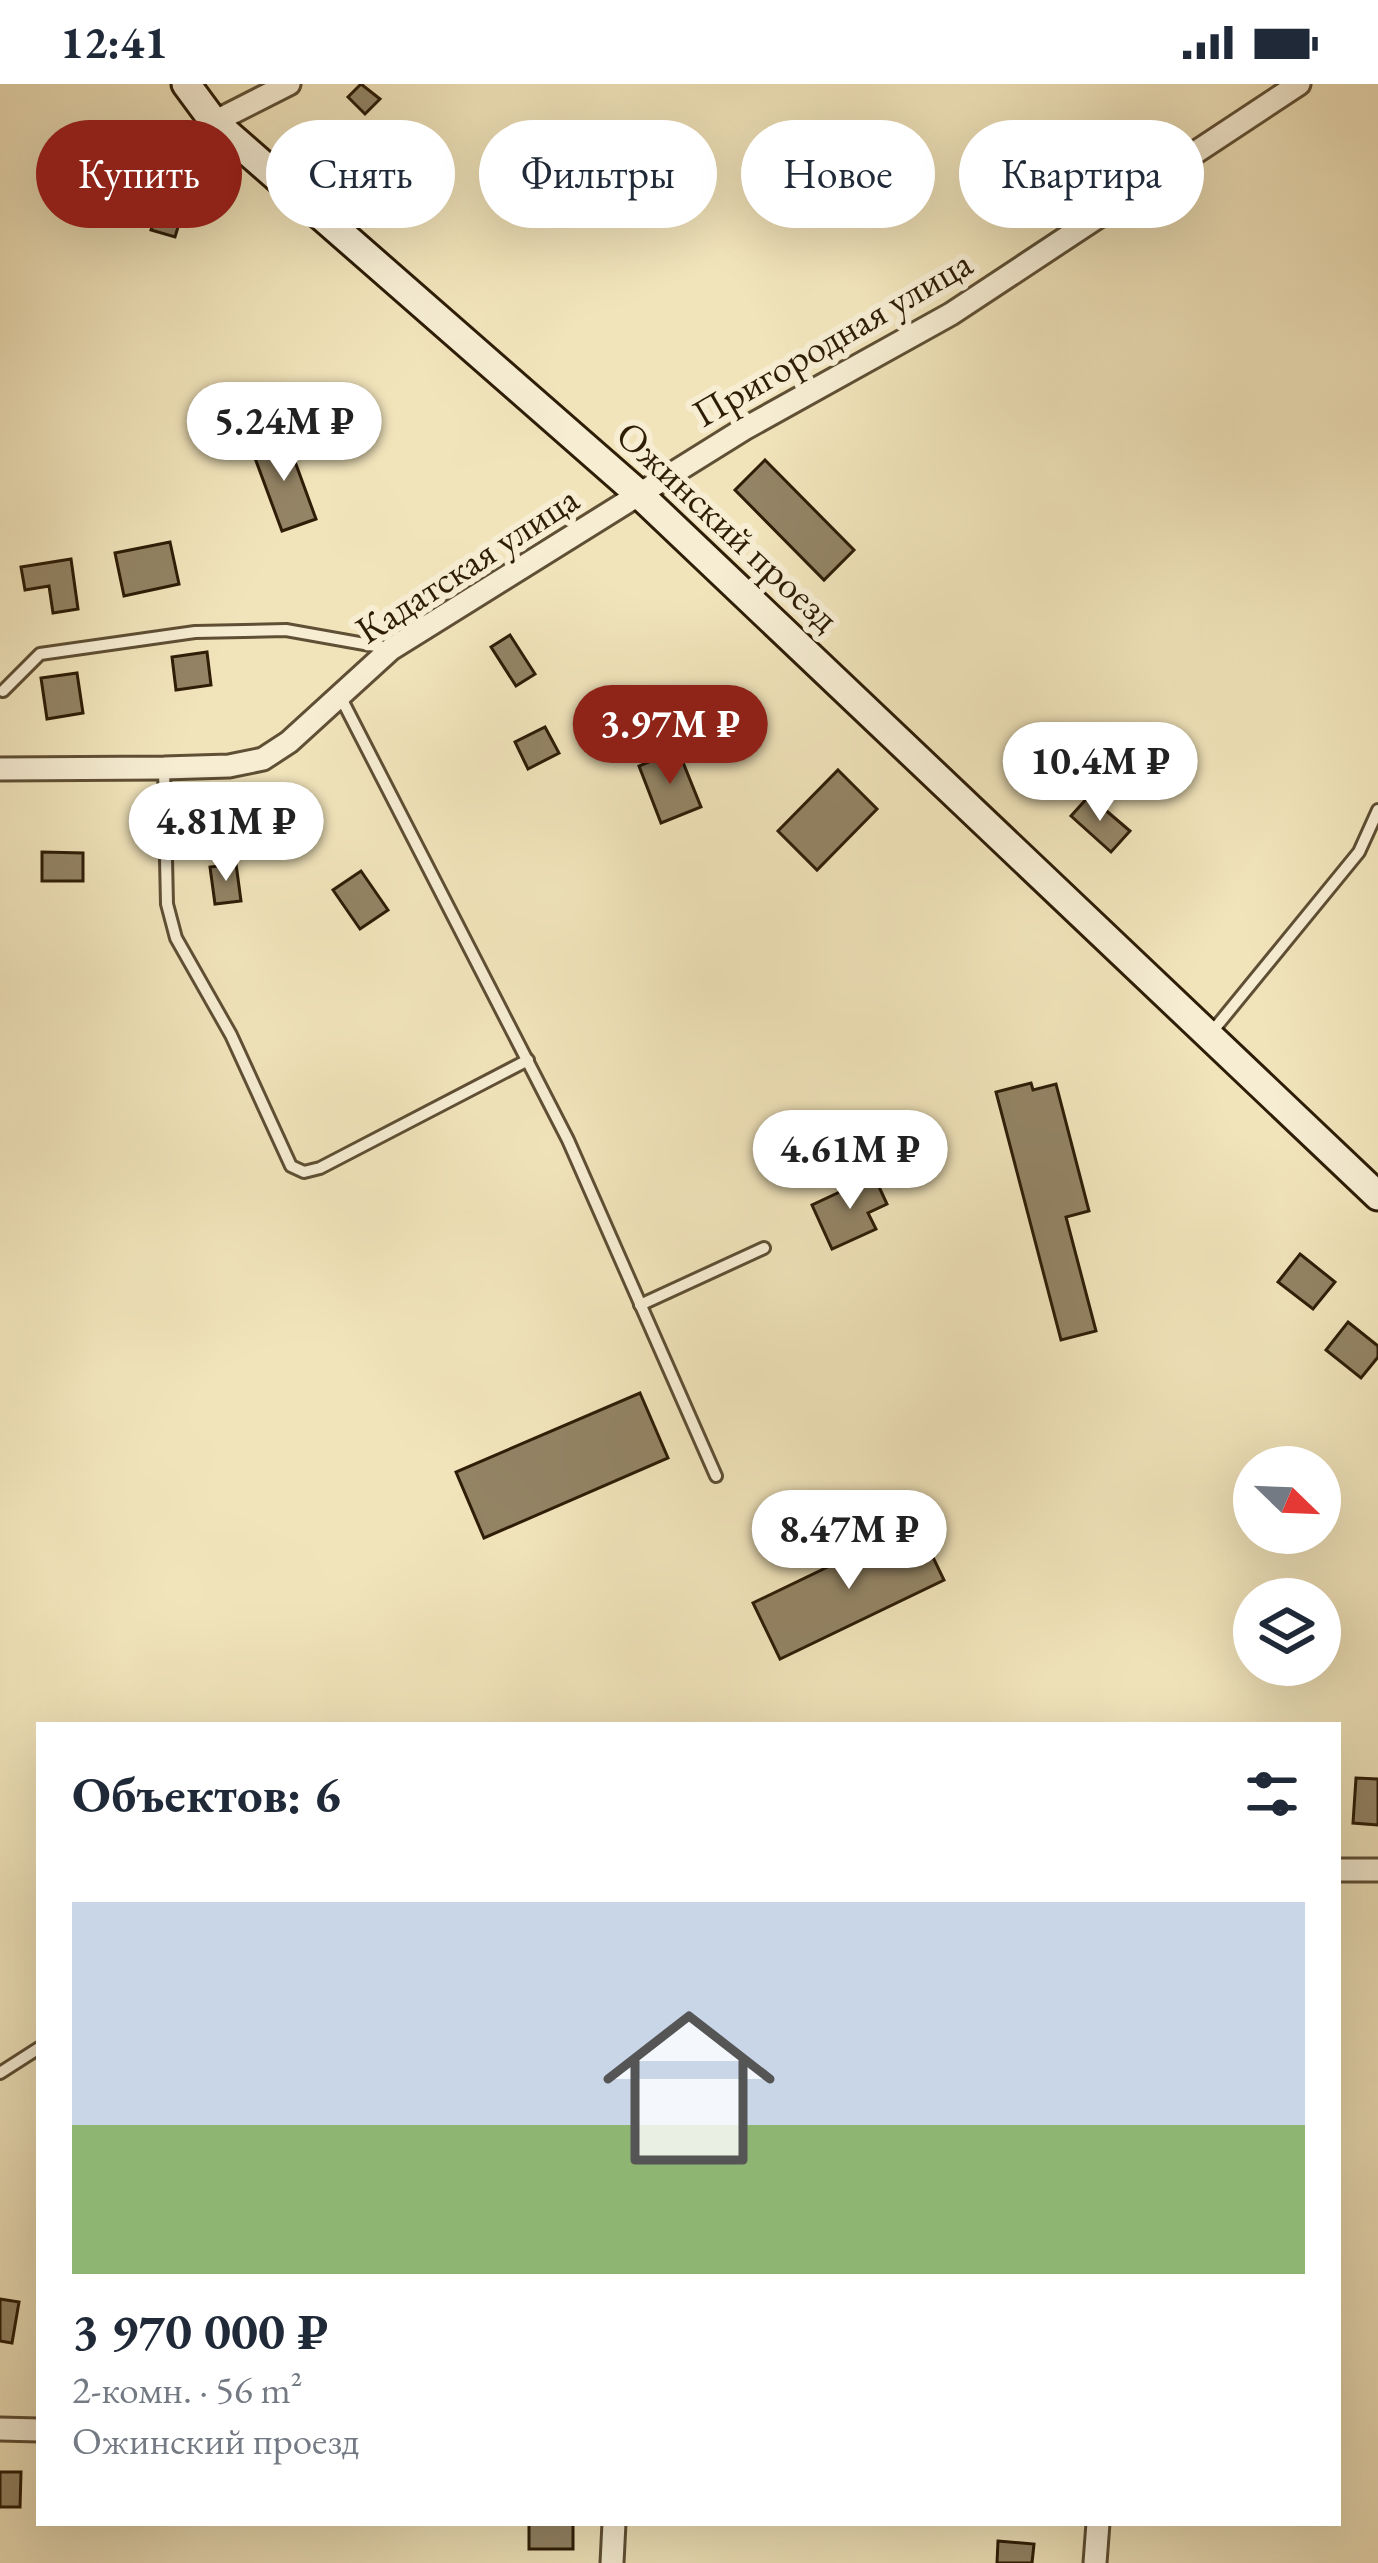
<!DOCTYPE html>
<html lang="ru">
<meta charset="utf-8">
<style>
:root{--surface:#fff;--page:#f2f2f3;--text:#1f2937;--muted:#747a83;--line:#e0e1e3;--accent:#8f2418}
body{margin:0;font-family:"EB Garamond",serif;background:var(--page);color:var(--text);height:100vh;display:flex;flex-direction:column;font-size:45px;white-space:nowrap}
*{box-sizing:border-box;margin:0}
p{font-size:39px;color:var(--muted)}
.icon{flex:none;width:66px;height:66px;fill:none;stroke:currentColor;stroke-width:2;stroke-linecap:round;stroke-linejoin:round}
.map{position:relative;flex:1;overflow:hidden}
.details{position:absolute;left:36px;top:1638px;width:1305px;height:804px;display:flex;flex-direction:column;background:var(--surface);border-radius:0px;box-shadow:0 12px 48px #0002}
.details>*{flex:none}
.hud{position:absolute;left:36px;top:36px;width:1308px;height:108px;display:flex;gap:24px}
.needle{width:78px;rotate:113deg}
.buttons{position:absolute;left:1233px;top:1362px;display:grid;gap:24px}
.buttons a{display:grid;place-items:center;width:108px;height:108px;border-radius:50%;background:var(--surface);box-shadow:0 12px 48px #0002;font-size:60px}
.price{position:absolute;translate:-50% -102px;padding:0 27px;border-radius:42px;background:#fff;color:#222;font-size:39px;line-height:78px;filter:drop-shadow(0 3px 6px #0008)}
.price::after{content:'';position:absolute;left:50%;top:72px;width:36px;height:27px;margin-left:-18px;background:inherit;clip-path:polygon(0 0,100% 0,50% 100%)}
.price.current{background:var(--accent);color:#fff}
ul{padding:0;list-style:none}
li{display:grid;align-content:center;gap:24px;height:636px;padding:0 36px}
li+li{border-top:3px solid var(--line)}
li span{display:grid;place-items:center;height:372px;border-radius:0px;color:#555}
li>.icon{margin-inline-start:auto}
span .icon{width:216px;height:216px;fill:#fffc;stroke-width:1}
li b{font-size:51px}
h2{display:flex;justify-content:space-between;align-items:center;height:144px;padding:0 36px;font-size:51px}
.tag{padding:0 42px;border-radius:54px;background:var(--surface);box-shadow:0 12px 48px #0002;font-size:42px;line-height:108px}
.tag.current{background:var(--accent);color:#fff}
.status{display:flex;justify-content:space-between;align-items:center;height:84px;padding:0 60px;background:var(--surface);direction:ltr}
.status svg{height:33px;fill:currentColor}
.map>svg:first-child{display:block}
</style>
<div class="status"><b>12:41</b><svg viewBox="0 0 49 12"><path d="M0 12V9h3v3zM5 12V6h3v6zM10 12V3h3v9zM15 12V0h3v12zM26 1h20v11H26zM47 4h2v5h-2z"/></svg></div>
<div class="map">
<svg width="1378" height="2479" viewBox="0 0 1378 2479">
<rect width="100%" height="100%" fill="#f1e4bb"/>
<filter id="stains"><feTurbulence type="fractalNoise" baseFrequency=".00167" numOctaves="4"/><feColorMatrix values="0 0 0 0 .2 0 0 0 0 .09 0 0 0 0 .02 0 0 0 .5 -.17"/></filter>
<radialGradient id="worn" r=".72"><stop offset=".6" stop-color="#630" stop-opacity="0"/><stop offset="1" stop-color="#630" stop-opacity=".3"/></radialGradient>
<g fill="#938465" stroke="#2e1d07" stroke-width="3">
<path d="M 361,0 L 380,15 L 365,30 L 348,13 Z"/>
<path d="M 162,110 L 186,117 L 175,153 L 151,146 Z"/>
<path d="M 286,353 L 316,435 L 282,447 L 252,366 Z"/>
<path d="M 765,376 L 854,466 L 824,496 L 735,406 Z"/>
<path d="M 170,458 L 179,500 L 124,512 L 115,469 Z"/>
<path d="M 71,475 L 78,525 L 53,529 L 49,502 L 25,506 L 21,483 Z"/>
<path d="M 510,551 L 535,590 L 516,602 L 491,563 Z"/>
<path d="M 207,568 L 211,601 L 176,606 L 172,573 Z"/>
<path d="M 77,589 L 83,629 L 47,635 L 41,594 Z"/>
<path d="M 545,643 L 559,669 L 528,685 L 515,658 Z"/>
<path d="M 678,666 L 701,723 L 661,739 L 639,682 Z"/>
<path d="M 838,686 L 877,725 L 817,786 L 778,747 Z"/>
<path d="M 1089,712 L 1130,747 L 1111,768 L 1071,732 Z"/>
<path d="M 42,768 L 83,769 L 83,797 L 42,797 Z"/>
<path d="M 236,780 L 241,817 L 215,820 L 210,783 Z"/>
<path d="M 361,787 L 388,826 L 360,845 L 333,806 Z"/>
<path d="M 1031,999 L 1033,1006 L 1056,1000 L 1089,1127 L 1066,1133 L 1096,1247 L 1061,1256 L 996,1008 Z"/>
<path d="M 874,1092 L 887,1120 L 868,1129 L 876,1145 L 832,1165 L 812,1121 Z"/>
<path d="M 1300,1170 L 1335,1198 L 1313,1225 L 1278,1198 Z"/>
<path d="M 1348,1238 L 1378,1262 L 1378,1273 L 1361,1294 L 1326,1266 Z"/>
<path d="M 640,1309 L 668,1374 L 484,1454 L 456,1388 Z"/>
<path d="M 917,1440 L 944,1496 L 780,1575 L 753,1519 Z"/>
<path d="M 1356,1694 L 1378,1695 L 1378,1741 L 1353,1739 Z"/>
<path d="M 0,2215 L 19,2218 L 12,2259 L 0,2257 Z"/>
<path d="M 0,2388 L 21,2388 L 20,2423 L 0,2423 Z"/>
<rect x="529" y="2439" width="44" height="26"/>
<path d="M 998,2457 L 1034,2460 L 1032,2479 L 997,2479 Z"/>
</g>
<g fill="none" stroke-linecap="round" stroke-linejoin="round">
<defs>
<g id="lane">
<path d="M 3,607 L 40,570 L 195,548 L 286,546 L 387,564"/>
<path d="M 340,612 L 568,1056 L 716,1392"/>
<path d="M 164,684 L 167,820 L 176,854 L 231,951 L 291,1082 L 304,1088 L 320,1084 L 528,976"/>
<path d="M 1211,949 L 1359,768 L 1378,726"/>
<path d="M 640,1221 L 764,1164"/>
<path d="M 0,1989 L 39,1964"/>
</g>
<g id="street">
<path d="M 214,38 L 289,0"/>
<path d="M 0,685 L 164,684 L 229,682 L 263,675 L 289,658 L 391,565 L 744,345 L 951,230 L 1299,0"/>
<path d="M 1338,1786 L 1378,1786"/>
<path d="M 0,2345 L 39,2346"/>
<path d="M 612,2479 L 614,2439"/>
<path d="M 1095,2479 L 1098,2439"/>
</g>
<path id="secondary" d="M 186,0 L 214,38 L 640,411 L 1378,1112"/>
</defs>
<use href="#lane" stroke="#5f4f34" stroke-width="16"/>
<use href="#street" stroke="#5f4f34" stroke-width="27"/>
<use href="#secondary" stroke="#2e1d07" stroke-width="33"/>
<use href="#lane" stroke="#f6edd3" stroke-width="10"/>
<use href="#street" stroke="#f6edd3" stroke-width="21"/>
<use href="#secondary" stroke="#f6edd3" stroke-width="27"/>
</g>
<g text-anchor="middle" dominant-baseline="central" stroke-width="12" stroke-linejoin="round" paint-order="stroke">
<g font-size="39" fill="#2e1d07" stroke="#f6edd3">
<text transform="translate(832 254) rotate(-30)">Пригородная улица</text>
<text transform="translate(728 442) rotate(43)">Ожинский проезд</text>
<text transform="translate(467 480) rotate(-33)">Кадатская улица</text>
</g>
</g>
<rect width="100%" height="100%" filter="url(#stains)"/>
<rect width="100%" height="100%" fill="url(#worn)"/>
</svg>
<div class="buttons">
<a><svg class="needle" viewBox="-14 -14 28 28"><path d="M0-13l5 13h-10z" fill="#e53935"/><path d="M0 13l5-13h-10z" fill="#747a83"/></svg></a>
<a><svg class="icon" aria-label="layers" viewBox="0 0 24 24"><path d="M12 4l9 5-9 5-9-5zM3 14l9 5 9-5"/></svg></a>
</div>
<b class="price" style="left:284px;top:400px">5.24M ₽</b>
<b class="price current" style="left:670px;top:703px">3.97M ₽</b>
<b class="price" style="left:1100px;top:740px">10.4M ₽</b>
<b class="price" style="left:226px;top:800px">4.81M ₽</b>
<b class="price" style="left:850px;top:1128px">4.61M ₽</b>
<b class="price" style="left:849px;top:1508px">8.47M ₽</b>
<div class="hud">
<a class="tag current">Купить</a>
<a class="tag">Снять</a>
<a class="tag">Фильтры</a>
<a class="tag">Новое</a>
<a class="tag">Квартира</a>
</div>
<section class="details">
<h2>Объектов: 6<svg class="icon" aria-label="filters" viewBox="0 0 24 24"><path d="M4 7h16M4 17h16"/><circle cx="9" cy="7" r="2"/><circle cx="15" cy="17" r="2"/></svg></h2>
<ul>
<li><span style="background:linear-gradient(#c9d6e8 60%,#8fb573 0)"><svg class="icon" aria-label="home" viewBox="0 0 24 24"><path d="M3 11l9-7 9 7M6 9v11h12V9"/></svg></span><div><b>3 970 000 ₽</b><p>2-комн. · 56 m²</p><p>Ожинский проезд</p></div></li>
</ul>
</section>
</div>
